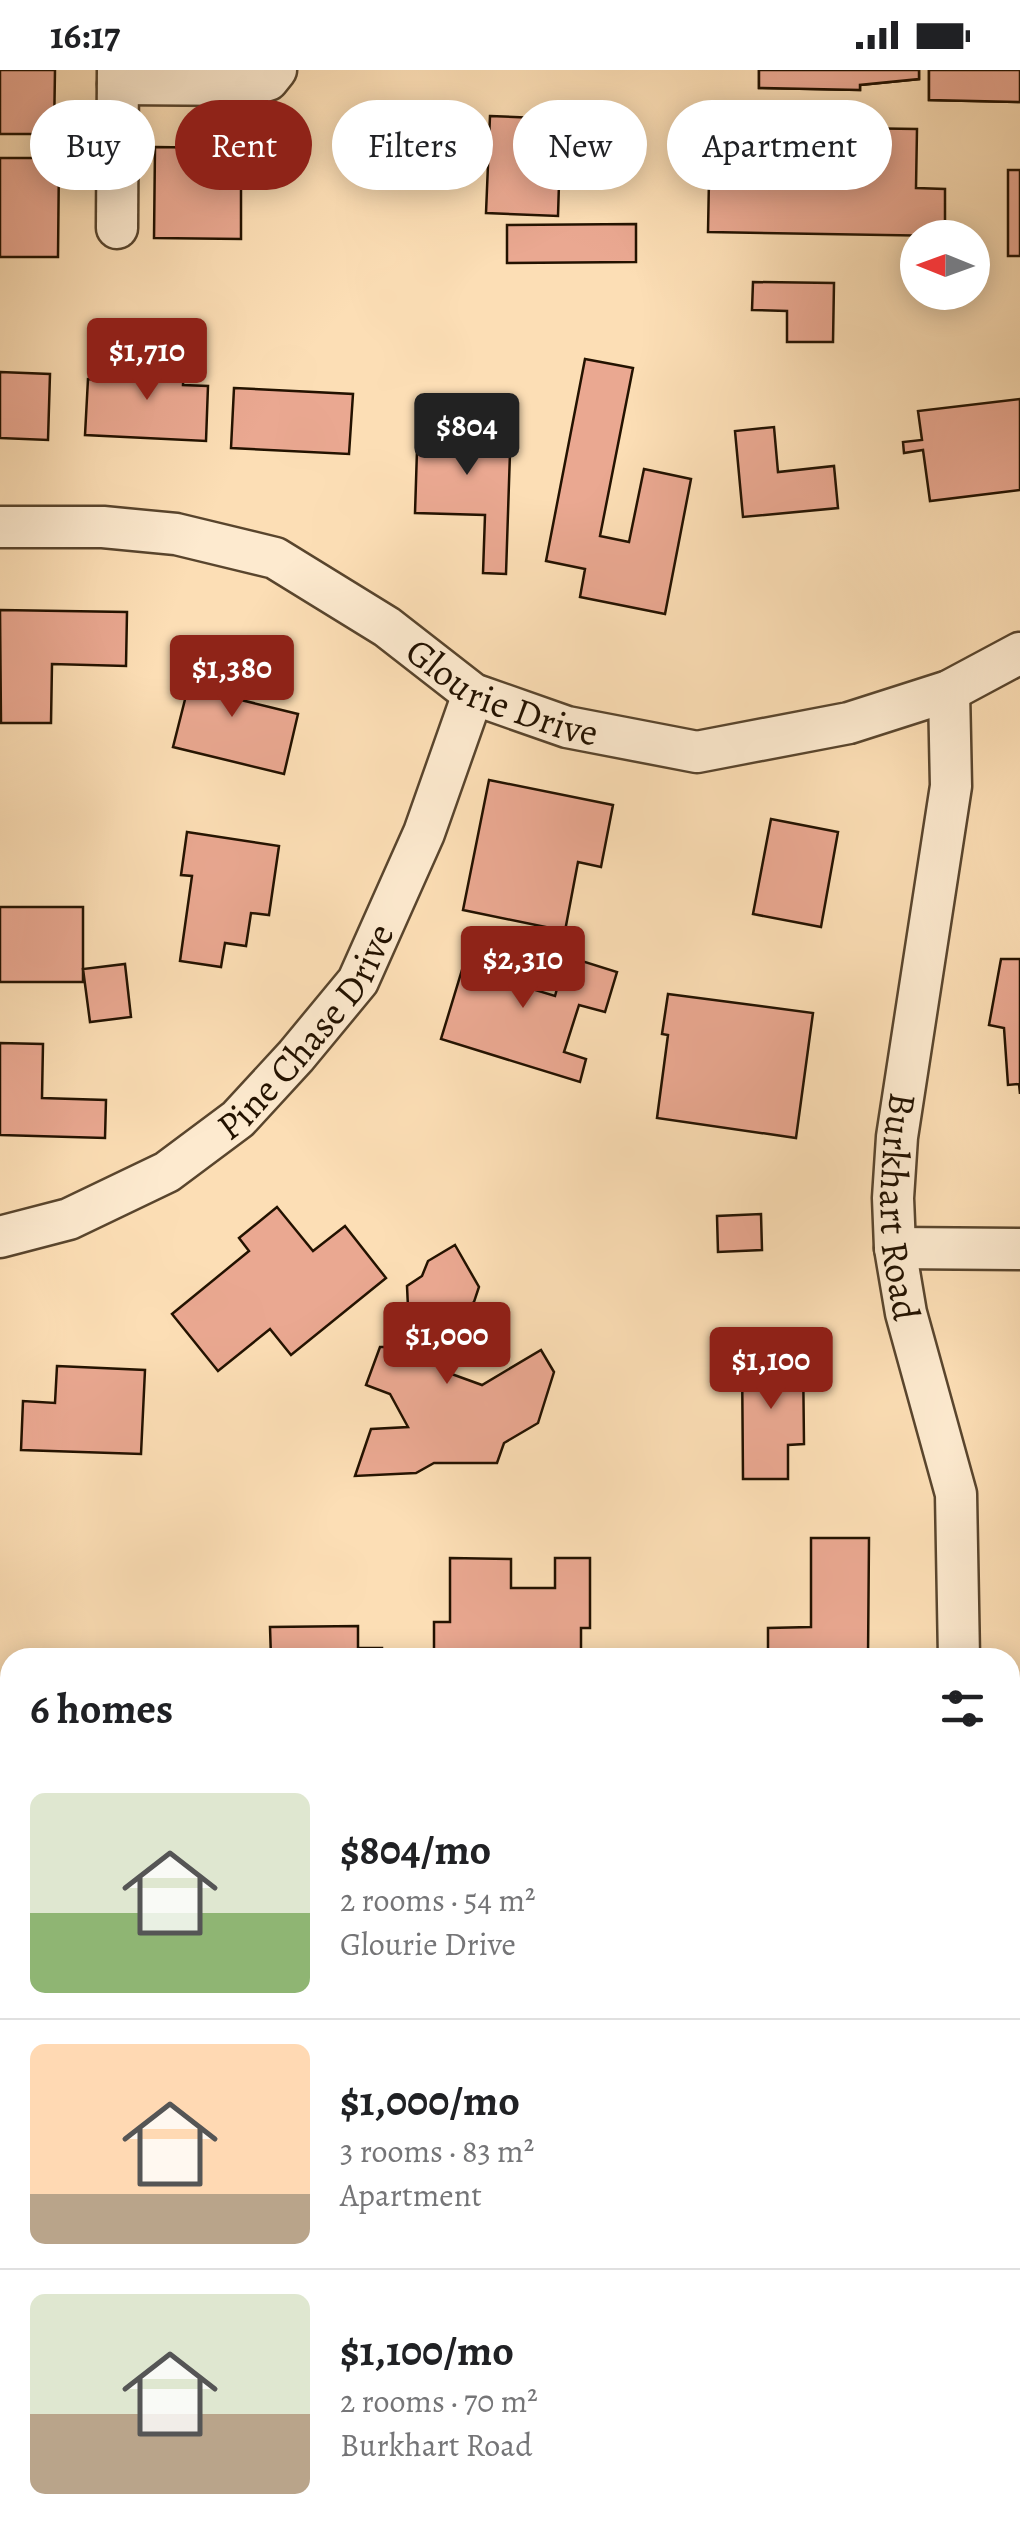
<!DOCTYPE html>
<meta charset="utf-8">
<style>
:root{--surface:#fff;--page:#f2f2f2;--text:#202124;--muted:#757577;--line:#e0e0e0;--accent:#8f2418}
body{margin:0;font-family:Alegreya,serif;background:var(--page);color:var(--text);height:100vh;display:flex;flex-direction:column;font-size:38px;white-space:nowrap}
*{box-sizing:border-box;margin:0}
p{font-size:32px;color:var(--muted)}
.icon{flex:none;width:55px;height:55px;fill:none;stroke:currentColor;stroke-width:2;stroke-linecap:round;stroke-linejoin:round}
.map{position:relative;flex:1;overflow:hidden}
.side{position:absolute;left:0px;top:1578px;width:1020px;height:892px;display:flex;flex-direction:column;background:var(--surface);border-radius:30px 30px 0 0;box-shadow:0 5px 25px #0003}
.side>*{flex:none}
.top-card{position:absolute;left:30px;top:30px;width:960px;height:90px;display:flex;gap:20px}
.needle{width:65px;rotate:271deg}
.buttons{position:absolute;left:900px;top:150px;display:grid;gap:20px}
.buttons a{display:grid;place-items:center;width:90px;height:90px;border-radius:50%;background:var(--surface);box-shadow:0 5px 25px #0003;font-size:50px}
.price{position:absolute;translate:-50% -85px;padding:0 22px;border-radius:10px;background:var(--accent);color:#fff;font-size:32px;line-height:65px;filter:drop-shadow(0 2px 5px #0008)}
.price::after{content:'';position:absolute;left:50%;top:60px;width:30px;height:22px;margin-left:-15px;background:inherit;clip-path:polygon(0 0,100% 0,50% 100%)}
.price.on{background:#222;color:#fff}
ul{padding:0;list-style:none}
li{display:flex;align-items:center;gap:30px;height:250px;padding:0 30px}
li+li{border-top:2px solid var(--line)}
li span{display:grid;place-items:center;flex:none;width:280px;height:200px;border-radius:15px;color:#555}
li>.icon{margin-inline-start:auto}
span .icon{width:120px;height:120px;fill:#fffc;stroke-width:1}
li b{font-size:42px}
h2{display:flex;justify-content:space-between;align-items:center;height:120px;padding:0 30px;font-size:42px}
.chip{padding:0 35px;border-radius:45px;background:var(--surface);box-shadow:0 5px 25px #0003;font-size:35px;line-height:90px}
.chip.on{background:var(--accent);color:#fff}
.status{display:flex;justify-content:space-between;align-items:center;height:70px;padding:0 50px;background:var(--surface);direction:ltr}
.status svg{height:28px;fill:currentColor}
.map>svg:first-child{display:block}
</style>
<div class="status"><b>16:17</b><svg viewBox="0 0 49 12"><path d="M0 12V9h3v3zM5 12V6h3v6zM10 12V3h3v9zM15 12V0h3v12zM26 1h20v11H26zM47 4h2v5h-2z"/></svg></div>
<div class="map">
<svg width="1020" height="2468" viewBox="0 0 1020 2468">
<rect width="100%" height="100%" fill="#fcdeb5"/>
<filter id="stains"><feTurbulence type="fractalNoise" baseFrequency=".002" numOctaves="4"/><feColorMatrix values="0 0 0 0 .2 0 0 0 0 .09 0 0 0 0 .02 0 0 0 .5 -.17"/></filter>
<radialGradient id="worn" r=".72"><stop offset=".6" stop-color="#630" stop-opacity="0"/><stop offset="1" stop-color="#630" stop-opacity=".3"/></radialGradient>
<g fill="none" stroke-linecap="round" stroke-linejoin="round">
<g stroke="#6e7965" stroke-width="11">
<path d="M 792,2460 L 849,2468"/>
<path d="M 758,2468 L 770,2460"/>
</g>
</g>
<g fill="#eaa891" stroke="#231200" stroke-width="2.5">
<path d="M 0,0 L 55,0 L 54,64 L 0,64 Z"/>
<path d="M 759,0 L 919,0 L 919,9 L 860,15 L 860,20 L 759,18 Z"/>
<path d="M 759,0 L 919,0 L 919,9 L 860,15 L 860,20 L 759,18 Z"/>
<path d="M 929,0 L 1020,0 L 1020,32 L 929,30 Z"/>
<path d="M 929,0 L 1020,0 L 1020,32 L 929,30 Z"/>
<path d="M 490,46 L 561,49 L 558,146 L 486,143 Z"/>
<path d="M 710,56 L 917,59 L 916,118 L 945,119 L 945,166 L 708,162 Z"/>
<path d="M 155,77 L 223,78 L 241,92 L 241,169 L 154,168 Z"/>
<path d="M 0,88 L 59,88 L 58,187 L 0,187 Z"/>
<rect x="1008" y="100" width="12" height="86"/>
<path d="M 636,154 L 636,192 L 507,193 L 507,155 Z"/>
<path d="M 753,212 L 834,213 L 833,272 L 787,272 L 787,241 L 752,240 Z"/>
<path d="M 117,289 L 184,293 L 183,315 L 208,316 L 206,371 L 85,365 L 88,309 L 116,310 Z"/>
<path d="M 585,289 L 633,298 L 600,466 L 629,472 L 644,399 L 691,409 L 665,544 L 580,527 L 585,499 L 546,491 Z"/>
<path d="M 0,302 L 50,304 L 48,370 L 0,368 Z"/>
<path d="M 234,318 L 353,324 L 349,384 L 231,378 Z"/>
<path d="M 1020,329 L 1020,420 L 930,431 L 923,380 L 904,383 L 903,372 L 922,370 L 918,341 Z"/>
<path d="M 418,349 L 511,352 L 506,504 L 483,503 L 485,445 L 415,443 Z"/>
<path d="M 774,357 L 778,402 L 834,396 L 838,438 L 743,447 L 735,361 Z"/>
<path d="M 0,540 L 127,542 L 126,596 L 52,594 L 51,653 L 1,653 Z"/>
<path d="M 197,582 L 242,593 L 233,628 L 298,644 L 284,704 L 173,677 Z"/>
<path d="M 489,710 L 613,735 L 601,797 L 578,792 L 565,861 L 463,840 Z"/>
<path d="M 771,749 L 838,762 L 821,857 L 753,844 Z"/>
<path d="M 187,762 L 279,776 L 269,845 L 251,843 L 246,876 L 225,873 L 221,897 L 180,891 L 192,806 L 181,805 Z"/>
<rect x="0" y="837" width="83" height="75"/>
<path d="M 472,867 L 511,880 L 502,910 L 555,926 L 566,886 L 617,902 L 605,942 L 579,935 L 564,982 L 586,989 L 580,1012 L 441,969 Z"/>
<path d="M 1001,889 L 1020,889 L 1020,1024 L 1019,1014 L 1008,1015 L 1004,958 L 989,955 Z"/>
<path d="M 125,894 L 131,947 L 90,952 L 83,899 Z"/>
<path d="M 668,924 L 813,943 L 796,1068 L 657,1048 L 668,965 L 662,964 Z"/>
<path d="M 0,973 L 43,974 L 42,1028 L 106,1030 L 105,1068 L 0,1065 Z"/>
<path d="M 277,1137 L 313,1181 L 345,1156 L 386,1208 L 291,1285 L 270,1259 L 218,1301 L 172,1244 L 249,1181 L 239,1168 Z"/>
<path d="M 761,1144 L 762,1180 L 718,1182 L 717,1146 Z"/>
<path d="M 455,1175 L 479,1217 L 474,1232 L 434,1254 L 436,1283 L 446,1302 L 482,1315 L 541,1280 L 554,1302 L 538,1353 L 504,1373 L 497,1393 L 434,1393 L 416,1403 L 355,1406 L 371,1359 L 408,1357 L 390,1324 L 366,1315 L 380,1277 L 403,1277 L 409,1259 L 407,1216 L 422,1206 L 428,1191 Z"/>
<path d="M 742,1283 L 803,1283 L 804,1374 L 788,1375 L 788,1409 L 743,1409 Z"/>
<path d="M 57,1296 L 145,1300 L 141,1384 L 21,1380 L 23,1331 L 55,1333 Z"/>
<path d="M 811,1468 L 869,1468 L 868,1588 L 768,1588 L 768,1558 L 811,1557 Z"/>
<path d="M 450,1488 L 511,1489 L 511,1518 L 555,1518 L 555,1488 L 590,1488 L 590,1558 L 581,1558 L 581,1586 L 434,1588 L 434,1552 L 450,1552 Z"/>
<path d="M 358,1556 L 358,1578 L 382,1578 L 382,1588 L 271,1588 L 270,1557 Z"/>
<path d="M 102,1581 L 227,1587 L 102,1588 Z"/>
<path d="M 0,1625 L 10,1626 L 10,1685 L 0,1685 Z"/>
<path d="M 0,1890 L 10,1891 L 10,1950 L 0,1950 Z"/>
<path d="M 8,2024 L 10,2024 L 10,2163 L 0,2162 Z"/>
<path d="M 0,2192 L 10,2193 L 10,2335 L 0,2333 Z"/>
<path d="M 0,2359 L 10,2365 L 10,2436 L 0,2459 Z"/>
<path d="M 309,2460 L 332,2460 L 352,2468 L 306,2468 Z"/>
</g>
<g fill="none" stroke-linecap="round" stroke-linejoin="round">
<defs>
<g id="street">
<path d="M 118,14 L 252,15 L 268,10 L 276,0"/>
<path d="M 117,158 L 118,0"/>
<path id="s1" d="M 0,457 L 103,457 L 176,464 L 275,488 L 387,557 L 473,624 L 567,657 L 697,682 L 849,653 L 949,621 L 1020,583"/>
<path id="s2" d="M 949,621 L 951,716 L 897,1067 L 893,1128 L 895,1178 L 906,1243 L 956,1424 L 959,1588"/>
<path id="s3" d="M 0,1167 L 69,1149 L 167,1102 L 238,1049 L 296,986 L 358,911 L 424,763 L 473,624"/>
<path d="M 895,1178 L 1020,1179"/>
<path d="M 1010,1733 L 1020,1733"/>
<path d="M 0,1795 L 10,1795"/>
<path d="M 161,2468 L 165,2460"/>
</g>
</defs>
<use href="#street" stroke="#59452d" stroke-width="45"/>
<use href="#street" stroke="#fdeacf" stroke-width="40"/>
</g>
<g text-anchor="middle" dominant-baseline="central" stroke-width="10" stroke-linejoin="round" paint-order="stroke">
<g font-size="38" fill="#231200" stroke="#fdeacf">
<text stroke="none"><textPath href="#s1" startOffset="545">Glourie Drive</textPath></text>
<text stroke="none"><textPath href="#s3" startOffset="380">Pine Chase Drive</textPath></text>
<text stroke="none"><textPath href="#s2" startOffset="520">Burkhart Road</textPath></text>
</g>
</g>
<rect width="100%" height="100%" filter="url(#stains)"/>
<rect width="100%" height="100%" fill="url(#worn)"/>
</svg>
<div class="buttons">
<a><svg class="needle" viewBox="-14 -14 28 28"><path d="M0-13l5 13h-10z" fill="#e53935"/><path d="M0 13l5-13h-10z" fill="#757577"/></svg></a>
</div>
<b class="price" style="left:147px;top:333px">$1,710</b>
<b class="price on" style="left:467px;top:408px">$804</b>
<b class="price" style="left:232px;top:650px">$1,380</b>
<b class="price" style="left:523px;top:941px">$2,310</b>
<b class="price" style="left:447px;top:1317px">$1,000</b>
<b class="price" style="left:771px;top:1342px">$1,100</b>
<div class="top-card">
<a class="chip">Buy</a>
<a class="chip on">Rent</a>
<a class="chip">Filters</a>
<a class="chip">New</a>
<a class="chip">Apartment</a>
</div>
<section class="side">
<h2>6 homes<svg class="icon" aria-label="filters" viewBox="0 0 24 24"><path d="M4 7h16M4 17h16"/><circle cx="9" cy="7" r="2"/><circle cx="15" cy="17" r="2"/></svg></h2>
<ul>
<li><span style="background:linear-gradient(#dfe7d0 60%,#8fb573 0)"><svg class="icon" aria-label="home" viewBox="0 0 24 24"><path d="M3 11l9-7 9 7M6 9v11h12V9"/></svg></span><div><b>$804/mo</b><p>2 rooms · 54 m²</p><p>Glourie Drive</p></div></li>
<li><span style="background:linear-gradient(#ffd9b3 75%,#b9a48a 0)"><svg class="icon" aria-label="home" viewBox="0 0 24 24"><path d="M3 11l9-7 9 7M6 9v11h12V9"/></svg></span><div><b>$1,000/mo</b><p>3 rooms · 83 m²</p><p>Apartment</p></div></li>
<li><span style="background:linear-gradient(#dfe7d0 60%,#b9a48a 0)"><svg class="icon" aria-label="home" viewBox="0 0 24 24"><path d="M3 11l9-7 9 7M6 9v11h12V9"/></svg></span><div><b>$1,100/mo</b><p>2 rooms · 70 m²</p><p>Burkhart Road</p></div></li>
</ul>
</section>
</div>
